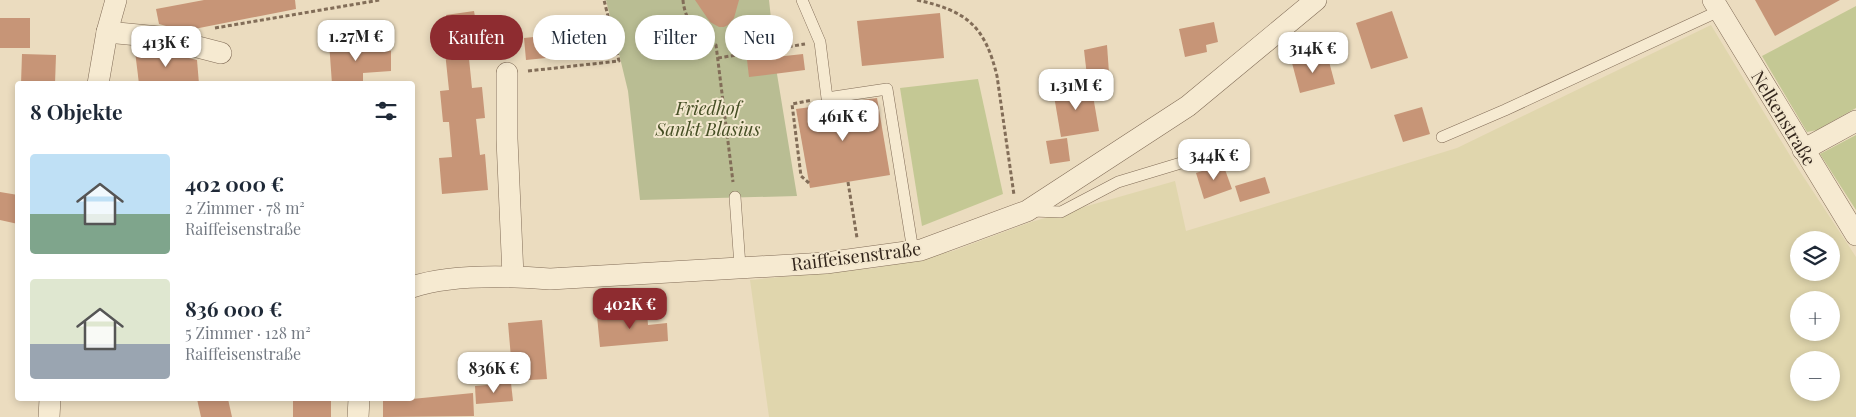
<!DOCTYPE html>
<html lang="de">
<meta charset="utf-8">
<style>
:root{--surface:#fff;--page:#f6f6f7;--text:#1f2937;--muted:#747a83;--accent:#8e2c30}
body{margin:0;font-family:"Playfair Display",serif;background:var(--page);color:var(--text);height:100vh;display:flex;flex-direction:column;font-size:19px;white-space:nowrap}
*{box-sizing:border-box;margin:0}
p{font-size:16px;color:var(--muted)}
.icon{flex:none;width:28px;height:28px;fill:none;stroke:currentColor;stroke-width:2;stroke-linecap:round;stroke-linejoin:round}
.map{position:relative;flex:1;overflow:hidden}
.sheet{position:absolute;left:15px;top:81px;width:400px;height:320px;display:flex;flex-direction:column;background:var(--surface);border-radius:5px;box-shadow:0 2px 8px #0003}
.sheet>*{flex:none}
.guide{position:absolute;left:430px;top:15px;width:475px;height:45px;display:flex;gap:10px}
.controls{position:absolute;left:1790px;top:231px;display:grid;gap:10px}
.controls a{display:grid;place-items:center;width:50px;height:50px;border-radius:50%;background:var(--surface);box-shadow:0 2px 8px #0003;font-size:25px}
.price{position:absolute;translate:-50% -42px;padding:0 11px;border-radius:10px;background:#fff;color:#222;font-size:16px;line-height:32px;filter:drop-shadow(0 1px 2px #0008)}
.price::after{content:'';position:absolute;left:50%;top:30px;width:15px;height:11px;margin-left:-8px;background:inherit;clip-path:polygon(0 0,100% 0,50% 100%)}
.price.active{background:var(--accent);color:#fff}
ul{padding:0;list-style:none}
li{display:flex;align-items:center;gap:15px;height:125px;padding:0 15px}
li span{display:grid;place-items:center;flex:none;width:140px;height:100px;border-radius:5px;color:#555}
li>.icon{margin-inline-start:auto}
span .icon{width:60px;height:60px;fill:#fffc;stroke-width:1}
li b{font-size:21px}
h2{display:flex;justify-content:space-between;align-items:center;height:60px;padding:0 15px;font-size:21px}
.pill{padding:0 18px;border-radius:22px;background:var(--surface);box-shadow:0 2px 8px #0003;font-size:18px;line-height:45px}
.pill.active{background:var(--accent);color:#fff}
.map>svg:first-child{display:block}
</style>
<div class="map">
<svg width="1856" height="417" viewBox="0 0 1856 417">
<rect width="100%" height="100%" fill="#ebdcbf"/>
<path fill="#e0d6ad" fill-rule="evenodd" d="M 1711,25 L 1797,167 L 1856,257 L 1856,417 L 769,417 L 750,280 L 876,268 L 953,251 L 1031,222 L 1175,181 L 1186,231 L 1457,148 ZM 1799,240 L 1831,240 L 1831,272 L 1799,272 ZM 1799,300 L 1831,300 L 1831,332 L 1799,332 ZM 1799,360 L 1831,360 L 1831,392 L 1799,392 Z"/>
<g fill="#c4c894">
<path d="M 1856,6 L 1856,108 L 1817,130 L 1807,132 L 1762,56 Z"/>
<path d="M 978,79 L 1003,194 L 922,226 L 900,88 Z"/>
<path d="M 1856,135 L 1856,210 L 1820,154 Z"/>
</g>
<path fill="#b9bd93" d="M 606,0 L 769,0 L 777,74 L 797,196 L 640,200 L 628,91 Z"/>
<g fill="#c79577">
<path d="M 204,0 L 295,0 L 296,9 L 184,31 L 159,24 L 156,9 Z"/>
<path d="M 695,0 L 739,0 L 734,18 L 728,25 L 724,27 L 719,27 L 710,22 Z"/>
<path d="M 1755,0 L 1840,0 L 1775,36 Z"/>
<path d="M 474,11 L 477,28 L 490,26 L 493,46 L 468,49 L 472,88 L 482,87 L 485,118 L 476,119 L 480,155 L 485,154 L 488,190 L 442,194 L 439,158 L 452,157 L 449,122 L 443,122 L 440,91 L 449,90 L 445,52 L 439,53 L 436,27 L 447,26 L 446,15 Z"/>
<path d="M 1392,11 L 1408,58 L 1371,69 L 1356,23 Z"/>
<path d="M 940,13 L 944,58 L 862,66 L 857,21 Z"/>
<rect x="0" y="18" width="30" height="30"/>
<path d="M 1214,22 L 1218,42 L 1206,45 L 1207,52 L 1185,57 L 1179,29 Z"/>
<path d="M 543,36 L 544,38 L 555,37 L 556,54 L 545,55 L 546,58 L 526,60 L 524,38 Z"/>
<path d="M 361,41 L 362,52 L 391,51 L 391,71 L 363,73 L 363,84 L 332,84 L 329,42 Z"/>
<path d="M 1107,45 L 1109,73 L 1087,76 L 1084,50 Z"/>
<path d="M 152,49 L 197,60 L 199,84 L 139,84 L 135,51 Z"/>
<path d="M 22,54 L 56,55 L 55,84 L 21,84 Z"/>
<path d="M 803,54 L 805,70 L 749,77 L 747,60 Z"/>
<path d="M 1327,54 L 1335,84 L 1300,93 L 1292,63 Z"/>
<path d="M 1091,84 L 1099,131 L 1061,137 L 1053,90 Z"/>
<path d="M 877,98 L 890,175 L 810,188 L 796,109 Z"/>
<path d="M 1422,107 L 1430,134 L 1403,142 L 1394,115 Z"/>
<path d="M 1067,138 L 1070,161 L 1050,164 L 1046,141 Z"/>
<path d="M 1223,164 L 1232,189 L 1204,199 L 1196,173 Z"/>
<path d="M 1265,177 L 1270,193 L 1240,202 L 1235,186 Z"/>
<path d="M 0,192 L 18,195 L 18,224 L 0,220 Z"/>
<path d="M 647,312 L 648,325 L 667,323 L 668,341 L 600,347 L 597,316 Z"/>
<path d="M 542,320 L 547,379 L 513,381 L 508,323 Z"/>
<path d="M 511,383 L 513,401 L 476,404 L 475,386 Z"/>
<path d="M 473,393 L 474,416 L 383,417 L 383,399 L 412,399 Z"/>
<path d="M 197,399 L 228,399 L 232,417 L 201,417 Z"/>
<rect x="293" y="399" width="38" height="18"/>
</g>
<g fill="none" stroke-linecap="round" stroke-linejoin="round">
<defs>
<g id="lane">
<path d="M 802,0 L 820,42 L 827,98 L 887,89 L 913,251"/>
<path d="M 1442,137 L 1505,110 L 1719,11"/>
<path d="M 735,197 L 740,266"/>
<path d="M 1032,211 L 1061,212 L 1118,182 L 1204,156"/>
</g>
<g id="street">
<path d="M 1713,0 L 1856,235"/>
<path d="M 107,32 L 159,37 L 221,53"/>
<path d="M 507,73 L 507,139 L 513,276"/>
<path d="M 98,84 L 107,32 L 116,0"/>
<path d="M 1803,150 L 1856,121"/>
<path d="M 412,287 C 450,274 511,276 550,279 L 826,263 L 921,250 L 1027,211 L 1188,106 L 1316,0"/>
<path d="M 49,417 L 50,399"/>
<path d="M 358,417 L 359,399"/>
</g>
</defs>
<use href="#lane" stroke="#826d58" stroke-width="12"/>
<use href="#street" stroke="#826d58" stroke-width="22"/>
<g stroke="#826d58" stroke-width="3" stroke-dasharray="4 2.5" stroke-linecap="butt">
<path d="M 683,0 C 684,17 698,42 716,45 L 733,182"/>
<path d="M 917,0 C 967,11 985,26 997,76 L 1014,195"/>
<path d="M 215,28 L 380,0"/>
<path d="M 718,58 L 805,44"/>
<path d="M 528,71 L 619,61 L 604,0"/>
<path d="M 848,182 L 857,238"/>
<path d="M 809,183 L 801,176 L 792,104 L 812,100"/>
</g>
<use href="#lane" stroke="#f6ead1" stroke-width="11"/>
<use href="#street" stroke="#f6ead1" stroke-width="21"/>
</g>
<g text-anchor="middle" dominant-baseline="central" stroke-width="4" stroke-linejoin="round" paint-order="stroke">
<g font-size="18" font-style="italic" fill="#454e24" stroke="#f3e7ce">
<text x="708" y="108">Friedhof<tspan x="708" dy="21">Sankt Blasius</tspan></text>
</g>
<g font-size="18" fill="#33261c" stroke="#f3e7ce">
<text transform="translate(1784 118) rotate(59)">Nelkenstraße</text>
<text transform="translate(856 256) rotate(-7)">Raiffeisenstraße</text>
</g>
</g>
</svg>
<div class="controls">
<a><svg class="icon" aria-label="layers" viewBox="0 0 24 24"><path d="M12 4l9 5-9 5-9-5zM3 14l9 5 9-5"/></svg></a>
<a>+</a>
<a>−</a>
</div>
<b class="price" style="left:356px;top:62px">1.27M €</b>
<b class="price" style="left:166px;top:68px">413K €</b>
<b class="price" style="left:1313px;top:74px">314K €</b>
<b class="price" style="left:1076px;top:111px">1.31M €</b>
<b class="price" style="left:843px;top:142px">461K €</b>
<b class="price" style="left:1214px;top:181px">344K €</b>
<b class="price active" style="left:630px;top:330px">402K €</b>
<b class="price" style="left:494px;top:394px">836K €</b>
<div class="guide">
<a class="pill active">Kaufen</a>
<a class="pill">Mieten</a>
<a class="pill">Filter</a>
<a class="pill">Neu</a>
</div>
<section class="sheet">
<h2>8 Objekte<svg class="icon" aria-label="filters" viewBox="0 0 24 24"><path d="M4 7h16M4 17h16"/><circle cx="9" cy="7" r="2"/><circle cx="15" cy="17" r="2"/></svg></h2>
<ul>
<li><span style="background:linear-gradient(#bfe0f5 60%,#7fa58c 0)"><svg class="icon" aria-label="home" viewBox="0 0 24 24"><path d="M3 11l9-7 9 7M6 9v11h12V9"/></svg></span><div><b>402 000 €</b><p>2 Zimmer · 78 m²</p><p>Raiffeisenstraße</p></div></li>
<li><span style="background:linear-gradient(#dfe7d0 65%,#9aa5b1 0)"><svg class="icon" aria-label="home" viewBox="0 0 24 24"><path d="M3 11l9-7 9 7M6 9v11h12V9"/></svg></span><div><b>836 000 €</b><p>5 Zimmer · 128 m²</p><p>Raiffeisenstraße</p></div></li>
</ul>
</section>
</div>
